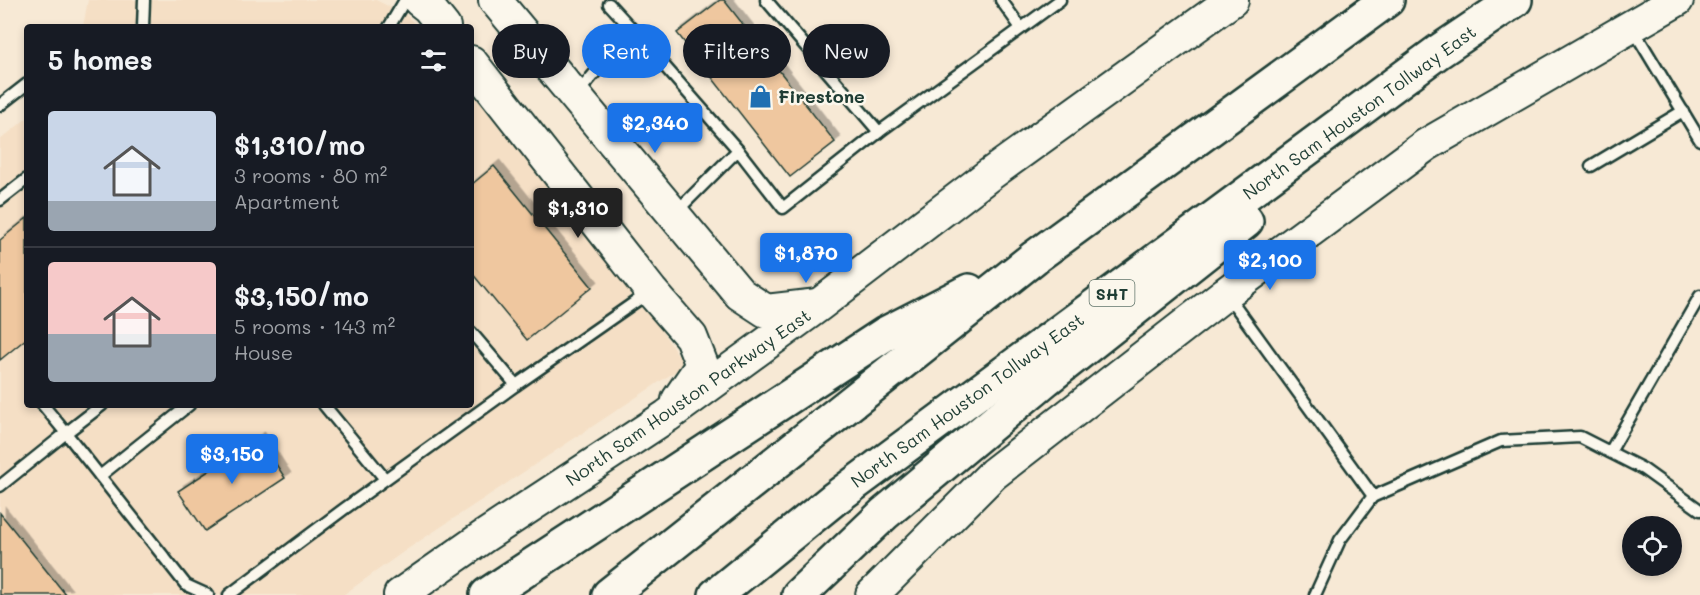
<!DOCTYPE html>
<meta charset="utf-8">
<style>
:root{--surface:#171b24;--page:#20242c;--text:#f1f3f6;--muted:#9ea1a6;--line:#363941;--accent:#1a73e8}
body{margin:0;font-family:Mali,sans-serif;background:var(--page);color:var(--text);height:100vh;display:flex;flex-direction:column;font-size:22px;white-space:nowrap}
*{box-sizing:border-box;margin:0}
p{font-size:20px;color:var(--muted)}
.icon{flex:none;width:33px;height:33px;fill:none;stroke:currentColor;stroke-width:2;stroke-linecap:round;stroke-linejoin:round}
.map{position:relative;flex:1;overflow:hidden}
.details{position:absolute;left:24px;top:24px;width:450px;height:384px;display:flex;flex-direction:column;background:var(--surface);border-radius:6px;box-shadow:0 3px 9px #0003}
.details>*{flex:none}
.hud{position:absolute;left:492px;top:24px;width:570px;height:54px;display:flex;gap:12px}
.buttons{position:absolute;left:1622px;top:516px;display:grid;gap:12px}
.buttons a{display:grid;place-items:center;width:60px;height:60px;border-radius:50%;background:var(--surface);box-shadow:0 3px 9px #0003;font-size:30px}
.price{position:absolute;translate:-50% -51px;padding:0 14px;border-radius:6px;background:var(--accent);color:#fff;font-size:20px;line-height:39px;filter:drop-shadow(0 2px 3px #0008)}
.price::after{content:'';position:absolute;left:50%;top:36px;width:18px;height:14px;margin-left:-9px;background:inherit;clip-path:polygon(0 0,100% 0,50% 100%)}
.price.selected{background:#222;color:#fff}
ul{padding:0;list-style:none}
li{display:flex;align-items:center;gap:18px;height:150px;padding:0 24px}
li+li{border-top:2px solid var(--line)}
li span{display:grid;place-items:center;flex:none;width:168px;height:120px;border-radius:6px;color:#555}
li>.icon{margin-inline-start:auto}
span .icon{width:72px;height:72px;fill:#fffc;stroke-width:1}
li b{font-size:26px}
h2{display:flex;justify-content:space-between;align-items:center;height:72px;padding:0 24px;font-size:26px}
.chip{padding:0 21px;border-radius:27px;background:var(--surface);box-shadow:0 3px 9px #0003;font-size:21px;line-height:54px}
.chip.selected{background:var(--accent);color:#fff}
.map>svg:first-child{display:block}
</style>
<div class="map">
<svg width="1700" height="595" viewBox="0 0 1700 595">
<defs>
<filter id="shadow"><feDropShadow dx="5.5" dy="-5.5" stdDeviation="0" flood-color="#0004"/></filter>
</defs>
<rect width="100%" height="100%" fill="#f7e9d5"/>
<filter id="ink" filterUnits="userSpaceOnUse"><feTurbulence type="fractalNoise" baseFrequency=".0167" numOctaves="2"/><feDisplacementMap in="SourceGraphic" scale="12" xChannelSelector="R" yChannelSelector="G"/><feConvolveMatrix kernelMatrix="1 2 1 2 8 2 1 2 1" color-interpolation-filters="sRGB"/></filter>
<g filter="url(#ink)">
<g fill="#f5dfc5">
<path d="M 88,0 L 376,0 L 406,15 L 418,27 L 83,27 Z"/>
<path d="M 471,91 L 615,263 L 685,365 L 406,550 L 343,595 L 0,595 L 0,140 L 27,118 L 27,405 L 471,405 Z"/>
</g>
<g fill="#efc79f" stroke="#1f3d34" stroke-width="1.5" filter="url(#shadow)">
<path d="M 720,0 L 724,0 L 835,142 L 790,177 L 677,33 Z"/>
<path d="M 494,166 L 592,287 L 527,340 L 471,272 L 471,185 Z"/>
<path d="M 27,218 L 27,338 L 0,360 L 0,240 Z"/>
<path d="M 259,438 L 285,478 L 205,531 L 178,491 Z"/>
<path d="M 0,513 L 66,595 L 0,595 Z"/>
</g>
<g fill="none" stroke-linecap="round" stroke-linejoin="round">
<defs>
<g id="lane">
<path d="M 766,0 L 879,132 L 1060,0"/>
<path d="M 1001,0 L 1021,28"/>
<path d="M 143,27 L 144,0"/>
<path d="M 389,27 L 405,0"/>
<path d="M 632,29 L 738,150 L 675,213"/>
<path d="M 1633,29 L 1700,140"/>
<path d="M 577,94 L 632,29 L 609,4"/>
<path d="M 0,105 L 27,84"/>
<path d="M 738,150 L 783,208 L 879,132"/>
<path d="M 1591,166 L 1683,111"/>
<path d="M 0,200 L 27,179"/>
<path d="M 1228,296 L 1373,496 L 1340,540 L 1315,595"/>
<path d="M 471,332 L 516,385 L 648,293"/>
<path d="M 102,405 L 66,433 L 186,585 L 208,595"/>
<path d="M 324,405 L 385,479"/>
<path d="M 1610,452 L 1700,296"/>
<path d="M 100,476 L 189,405"/>
<path d="M 0,486 L 66,433 L 43,405"/>
<path d="M 1372,497 L 1501,441 L 1580,437 L 1643,469 L 1700,510"/>
<path d="M 229,595 L 344,509 L 516,385"/>
</g>
<g id="secondary">
<path d="M 419,0 L 428,7 L 444,27"/>
<path d="M 495,0 L 740,294 L 766,311 L 818,305"/>
<path d="M 471,62 L 651,291 L 691,337 L 702,365 L 678,400"/>
<path d="M 400,595 L 483,537 L 667,416 L 819,305 L 989,175 L 1232,0"/>
<path d="M 872,595 L 993,474 L 1226,293 L 1426,145 L 1677,0"/>
</g>
<g id="highway">
<path d="M 487,595 L 885,334 L 969,291"/>
<path d="M 609,595 L 1035,257 L 1387,0"/>
<path d="M 716,595 L 834,499 L 1438,52 L 1515,0"/>
<path d="M 799,595 L 884,514 L 1046,379 L 1246,221"/>
</g>
</defs>
<use href="#lane" stroke="#1f3d34" stroke-width="15"/>
<use href="#secondary" stroke="#1f3d34" stroke-width="36"/>
<use href="#highway" stroke="#1f3d34" stroke-width="38"/>
<use href="#lane" stroke="#fbf7ec" stroke-width="10"/>
<use href="#secondary" stroke="#fbf7ec" stroke-width="32"/>
<use href="#highway" stroke="#fbf7ec" stroke-width="33"/>
</g>
</g>
<defs>
<symbol id="shop-bare" viewBox="-9 -9 18 18"><path d="M-5-2.5h2.3a2.7 3.5 0 0 1 5.4 0H5L5.5 6h-11ZM-1.5-2.5h3a1.5 2.3 0 0 0-3 0Z" fill="#1f6fb2" stroke="#fbf7ec" stroke-width="2.5" paint-order="stroke"/></symbol>
</defs>
<g fill-rule="evenodd">
<use href="#shop-bare" x="744" y="80" width="33" height="33"/>
</g>
<g text-anchor="middle" dominant-baseline="central" stroke-width="5" stroke-linejoin="round" paint-order="stroke">
<rect fill="#fbf7ec" stroke="#61756b" stroke-width="1.5" x="1089.5" y="280" width="45" height="26" rx="4.5"/>
<g font-size="16" font-weight="bold" fill="#1f3d34">
<text x="1112" y="293">SHT</text>
</g>
<g font-size="18" font-weight="bold" fill="#1f3d34" stroke="#fbf7ec" text-anchor="start">
<text x="778" y="96">Firestone</text>
</g>
<g font-size="18" fill="#1f3d34" stroke="#fbf7ec">
<text transform="translate(1359 112) rotate(-36)">North Sam Houston Tollway East</text>
<text transform="translate(688 397) rotate(-35)">North Sam Houston Parkway East</text>
<text transform="translate(967 400) rotate(-36)">North Sam Houston Tollway East</text>
</g>
</g>
</svg>
<div class="buttons">
<a><svg class="icon" aria-label="locate" viewBox="0 0 24 24"><circle cx="12" cy="12" r="6"/><path d="M12 2v4M12 18v4M2 12h4M18 12h4"/></svg></a>
</div>
<b class="price" style="left:655px;top:154px">$2,340</b>
<b class="price selected" style="left:578px;top:239px">$1,310</b>
<b class="price" style="left:806px;top:284px">$1,870</b>
<b class="price" style="left:1270px;top:291px">$2,100</b>
<b class="price" style="left:232px;top:485px">$3,150</b>
<div class="hud">
<a class="chip">Buy</a>
<a class="chip selected">Rent</a>
<a class="chip">Filters</a>
<a class="chip">New</a>
</div>
<section class="details">
<h2>5 homes<svg class="icon" aria-label="filters" viewBox="0 0 24 24"><path d="M4 7h16M4 17h16"/><circle cx="9" cy="7" r="2"/><circle cx="15" cy="17" r="2"/></svg></h2>
<ul>
<li><span style="background:linear-gradient(#c9d6e8 75%,#9aa5b1 0)"><svg class="icon" aria-label="home" viewBox="0 0 24 24"><path d="M3 11l9-7 9 7M6 9v11h12V9"/></svg></span><div><b>$1,310/mo</b><p>3 rooms · 80 m²</p><p>Apartment</p></div></li>
<li><span style="background:linear-gradient(#f6c9c9 60%,#9aa5b1 0)"><svg class="icon" aria-label="home" viewBox="0 0 24 24"><path d="M3 11l9-7 9 7M6 9v11h12V9"/></svg></span><div><b>$3,150/mo</b><p>5 rooms · 143 m²</p><p>House</p></div></li>
</ul>
</section>
</div>
